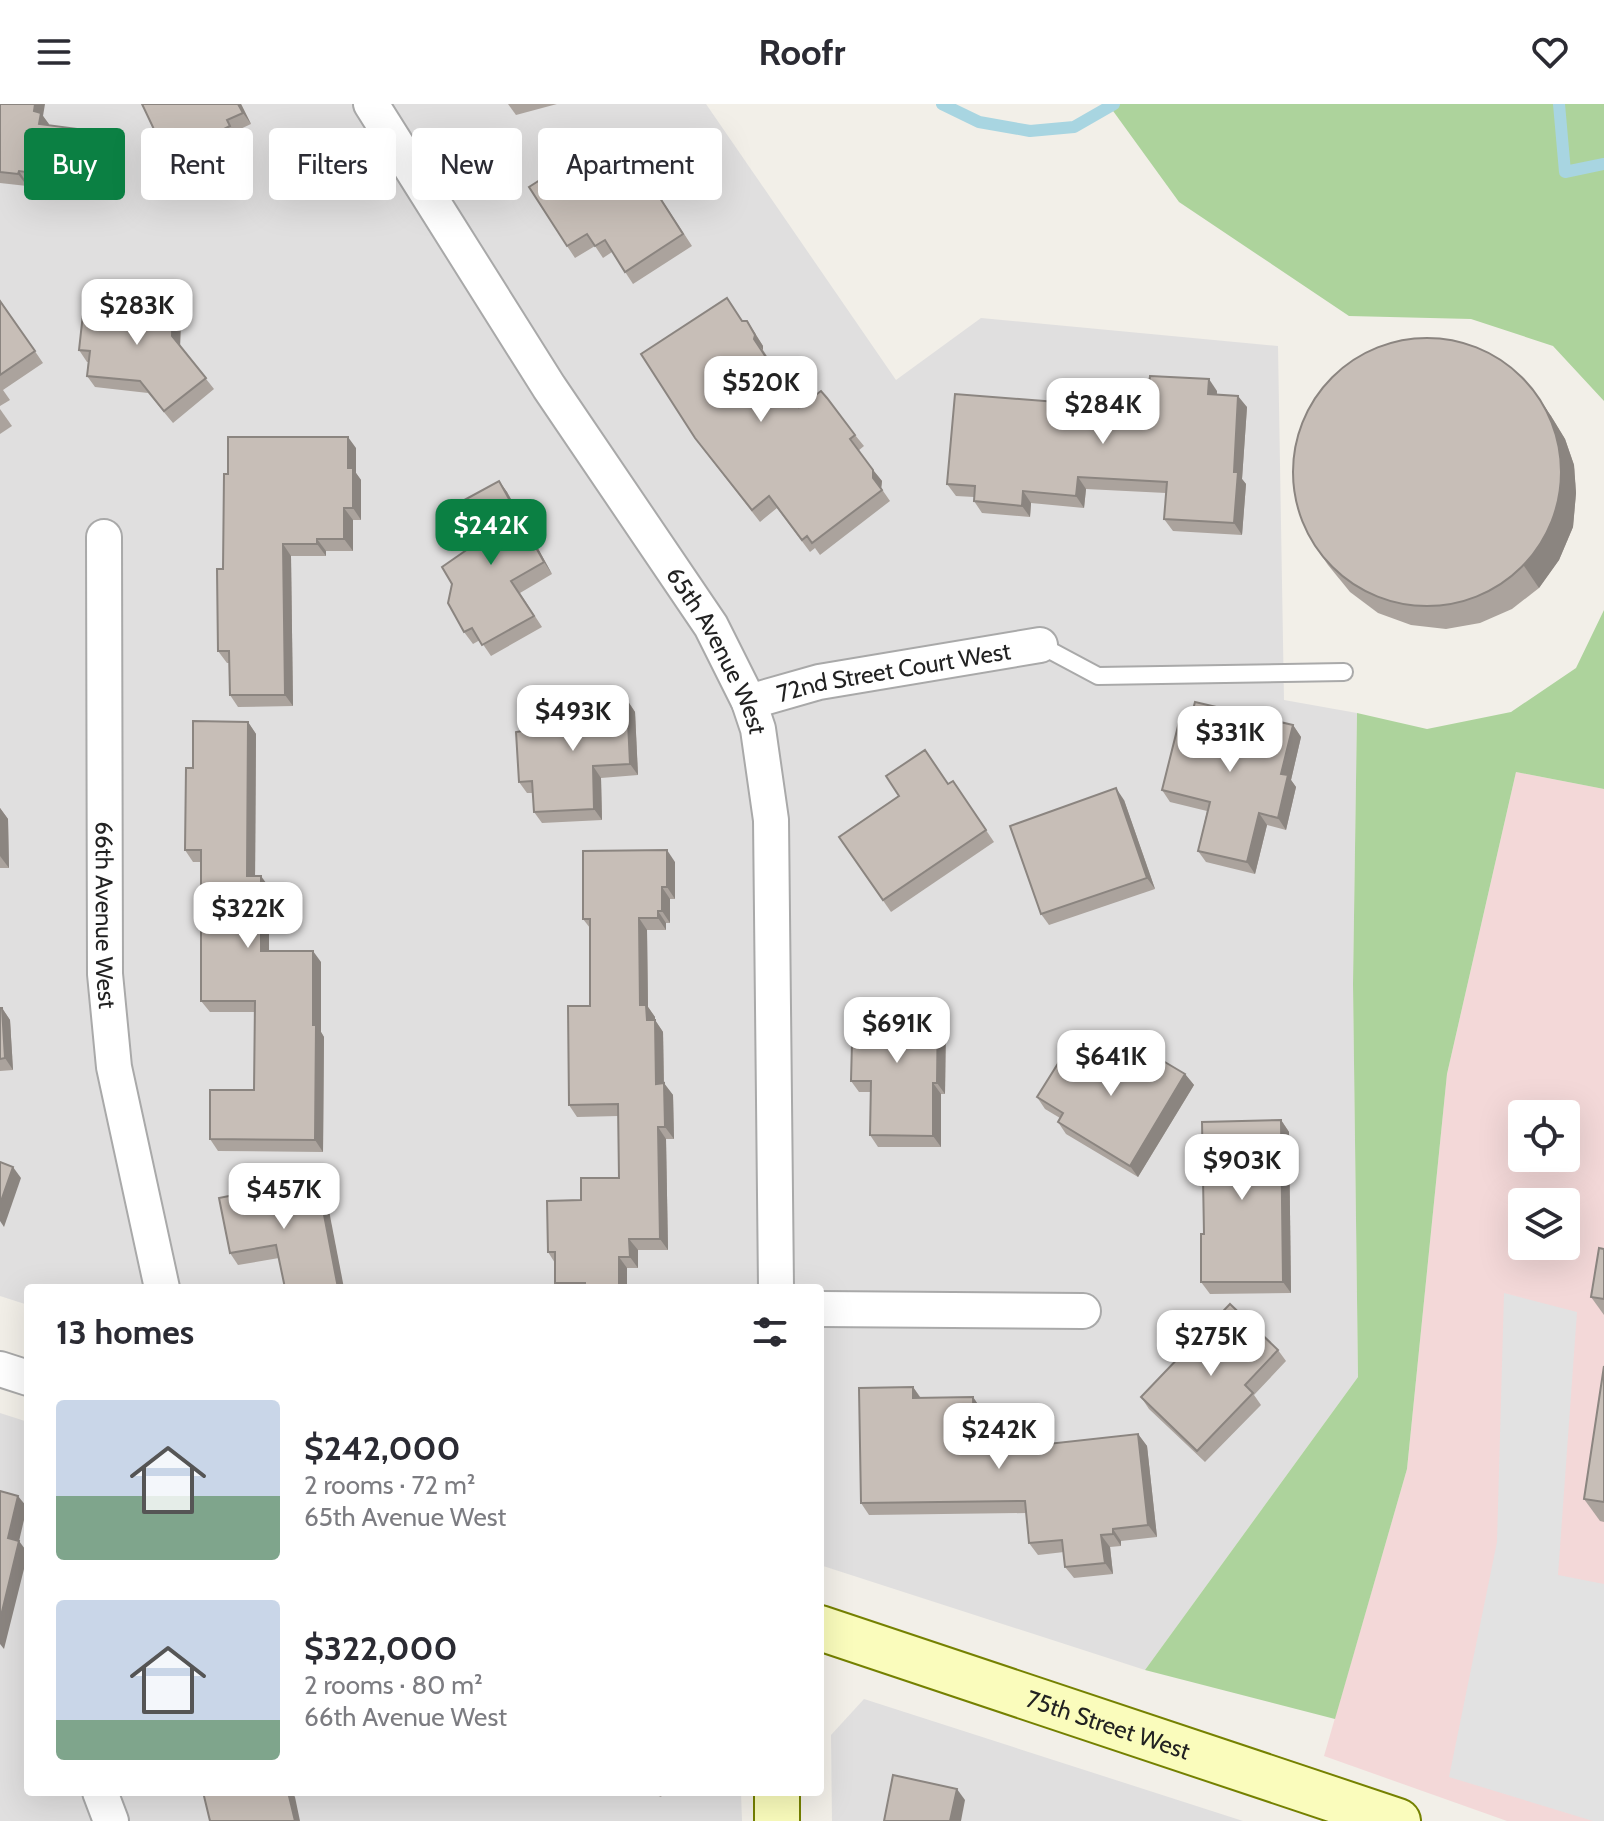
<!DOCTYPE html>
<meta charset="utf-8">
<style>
:root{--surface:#fff;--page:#f7f7f7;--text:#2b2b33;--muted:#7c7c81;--accent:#0b8043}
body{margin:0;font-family:Cabin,sans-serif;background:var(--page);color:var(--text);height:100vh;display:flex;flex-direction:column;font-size:30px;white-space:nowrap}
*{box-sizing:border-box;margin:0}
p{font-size:26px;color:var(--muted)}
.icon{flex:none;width:44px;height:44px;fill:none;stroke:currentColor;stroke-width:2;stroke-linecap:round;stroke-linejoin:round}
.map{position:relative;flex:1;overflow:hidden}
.details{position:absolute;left:24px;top:1180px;width:800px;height:512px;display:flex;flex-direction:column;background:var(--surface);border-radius:8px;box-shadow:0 8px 32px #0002}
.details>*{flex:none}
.banner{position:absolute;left:24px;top:24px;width:800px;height:72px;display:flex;gap:16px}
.controls{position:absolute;left:1508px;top:996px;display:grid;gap:16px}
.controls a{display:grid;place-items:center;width:72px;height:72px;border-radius:8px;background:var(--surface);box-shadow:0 8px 32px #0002;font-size:40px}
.price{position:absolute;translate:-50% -68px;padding:0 18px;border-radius:16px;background:#fff;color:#222;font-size:26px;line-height:52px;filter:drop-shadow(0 2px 4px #0008)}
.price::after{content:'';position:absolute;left:50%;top:48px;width:24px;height:18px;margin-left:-12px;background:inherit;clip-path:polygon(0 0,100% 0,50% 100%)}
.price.on{background:var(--accent);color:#fff}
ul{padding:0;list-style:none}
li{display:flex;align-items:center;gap:24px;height:200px;padding:0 32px}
li span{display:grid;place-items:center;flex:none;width:224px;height:160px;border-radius:8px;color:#555}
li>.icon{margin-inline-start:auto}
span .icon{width:96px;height:96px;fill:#fffc;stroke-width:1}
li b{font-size:34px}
h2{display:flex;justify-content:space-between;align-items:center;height:96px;padding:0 32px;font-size:34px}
.chip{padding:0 28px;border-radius:8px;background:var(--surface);box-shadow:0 8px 32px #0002;font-size:28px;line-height:72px}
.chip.on{background:var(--accent);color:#fff}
header{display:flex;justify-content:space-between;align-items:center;height:104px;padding:0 32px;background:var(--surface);font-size:36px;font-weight:800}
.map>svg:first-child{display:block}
</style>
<header><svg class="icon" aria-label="menu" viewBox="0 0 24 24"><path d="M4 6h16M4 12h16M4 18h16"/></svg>Roofr<svg class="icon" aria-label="heart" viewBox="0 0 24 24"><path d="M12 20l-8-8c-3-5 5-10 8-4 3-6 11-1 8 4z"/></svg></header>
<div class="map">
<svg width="1604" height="1717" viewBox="0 0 1604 1717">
<rect width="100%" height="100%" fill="#f2efe8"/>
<g fill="#e0dfdf">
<path d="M 0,0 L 706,0 L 896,276 L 981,214 L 1278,242 L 1284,596 L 1357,609 L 1353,880 L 1358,1273 L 1145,1566 L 820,1461 L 820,1184 L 28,1184 L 28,1201 L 0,1192 Z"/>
<path d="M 0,1309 L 28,1318 L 28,1688 L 741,1688 L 742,1717 L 0,1717 Z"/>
<path d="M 864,1595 L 1243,1717 L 832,1717 L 831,1631 Z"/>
</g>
<path fill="#f3d8d8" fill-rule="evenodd" d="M 1516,668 L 1604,685 L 1604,1717 L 1507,1717 L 1324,1652 L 1407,1365 L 1447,970 ZM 1522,1010 L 1566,1010 L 1566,1054 L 1522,1054 ZM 1522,1098 L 1566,1098 L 1566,1142 L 1522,1142 Z"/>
<g fill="#add39c">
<path d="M 1108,0 L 1604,0 L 1604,297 L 1553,242 L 1471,215 L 1349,212 L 1179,98 Z"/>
<path d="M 1604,506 L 1604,685 L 1516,668 L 1447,970 L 1407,1365 L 1335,1615 L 1145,1566 L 1358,1273 L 1353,880 L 1357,609 L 1427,625 L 1511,608 L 1576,564 Z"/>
</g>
<path fill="#e2e2e2" d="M 1504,1189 L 1577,1208 L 1558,1471 L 1604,1480 L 1604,1717 L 1593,1717 L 1449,1673 L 1497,1438 Z"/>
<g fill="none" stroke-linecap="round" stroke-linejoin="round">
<g stroke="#a8d5e1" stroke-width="12">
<path d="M 942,0 L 979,18 L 1030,27 L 1074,23 L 1114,0"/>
<path d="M 1559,0 L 1565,68 L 1604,60"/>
</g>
<defs>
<path id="lane" d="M 1040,541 L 1098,572 L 1344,568"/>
<g id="street">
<path id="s1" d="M 371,0 L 549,283 L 711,522 L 749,598 L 758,625 L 771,716 L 776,1184"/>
<path id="s2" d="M 104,433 L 105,870 L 114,963 L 162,1184"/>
<path id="s3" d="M 749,598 L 819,578 L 1040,541"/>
<path d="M 820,1205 L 1083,1207"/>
<path d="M 0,1265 L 28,1274"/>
<path d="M 100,1688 L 111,1717"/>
</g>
<g id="secondary">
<path id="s4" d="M 820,1524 L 1398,1717"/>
<path d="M 777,1688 L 777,1717"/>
</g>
</defs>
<use href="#lane" stroke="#a9a9a9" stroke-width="20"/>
<use href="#street" stroke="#a9a9a9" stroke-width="38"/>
<use href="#secondary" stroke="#758101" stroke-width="48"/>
<use href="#lane" stroke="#fff" stroke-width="16"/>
<use href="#street" stroke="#fff" stroke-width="34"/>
<use href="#secondary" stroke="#fafcbc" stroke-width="44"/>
</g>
<g fill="#aba39d">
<path d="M 0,0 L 43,12 L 49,21 L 86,37 L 79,84 L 42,78 L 41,81 L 27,79 L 27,82 L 0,79 Z"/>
<path d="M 241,0 L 251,20 L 236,27 L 238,34 L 226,39 L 228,43 L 176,67 L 168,55 Z"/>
<path d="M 508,0 L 557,0 L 516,11 Z"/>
<path d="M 617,27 L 692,142 L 633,180 L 612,148 L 603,154 L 595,142 L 575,154 L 567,142 Z"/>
<path d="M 0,196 L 43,259 L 3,286 L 10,296 L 0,302 Z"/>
<path d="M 181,213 L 180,242 L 214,285 L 173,319 L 148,289 L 95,283 L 87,272 L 88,258 L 87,258 L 79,246 Z"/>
<path d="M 742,217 L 747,217 L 755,229 L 763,242 L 763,246 L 800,303 L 855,331 L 864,342 L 858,347 L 882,377 L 881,384 L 890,397 L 820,451 L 815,444 L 810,448 L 777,404 L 760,418 L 703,345 L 641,250 Z"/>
<path d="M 1149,280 L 1217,287 L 1217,290 L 1247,303 L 1242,375 L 1246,380 L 1242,431 L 1173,427 L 1164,415 L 1166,389 L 1086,385 L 1084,404 L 1031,399 L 1030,413 L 982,409 L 974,397 L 974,393 L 956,392 L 947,380 L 1120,303 L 1133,286 Z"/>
<path d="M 1536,290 L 1551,312 L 1565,335 L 1574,361 L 1576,389 L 1573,423 L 1559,456 L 1539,484 L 1512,505 L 1480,519 L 1446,525 L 1411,521 L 1378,509 L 1350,488 L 1328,461 L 1313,439 Z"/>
<path d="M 0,305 L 12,322 L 0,330 Z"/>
<path d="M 356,344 L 356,369 L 361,376 L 361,416 L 353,416 L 353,447 L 326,447 L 326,452 L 291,452 L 293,602 L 238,603 L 230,591 L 229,559 L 227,559 L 218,547 L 228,370 Z"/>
<path d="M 499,377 L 507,388 L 552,470 L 520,489 L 542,523 L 491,552 L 480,536 L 473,540 L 464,528 L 478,438 Z"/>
<path d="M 627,596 L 635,608 L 638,671 L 601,674 L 602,716 L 542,719 L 534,708 L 533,689 L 527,689 L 519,678 L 549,623 Z"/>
<path d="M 248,618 L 256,630 L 255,772 L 269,783 L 269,847 L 321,858 L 321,928 L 324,933 L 323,1048 L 218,1047 L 210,1035 L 254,986 L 255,908 L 210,908 L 201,897 L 201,758 L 193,758 L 185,746 L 193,664 Z"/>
<path d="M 1189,621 L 1293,621 L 1301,633 L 1291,676 L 1296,683 L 1286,726 L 1267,721 L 1255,770 L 1206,758 L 1198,747 L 1207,707 L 1170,698 L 1162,686 Z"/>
<path d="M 953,677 L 994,738 L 891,808 L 839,733 Z"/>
<path d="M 0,691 L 0,704 L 8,715 L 9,764 L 0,764 Z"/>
<path d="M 1124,696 L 1155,785 L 1049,821 L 1041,810 Z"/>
<path d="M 675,758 L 675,795 L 670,795 L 670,819 L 666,819 L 666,826 L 647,826 L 648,903 L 655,913 L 655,916 L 663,928 L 664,980 L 673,991 L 674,1035 L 666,1035 L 668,1146 L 638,1146 L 638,1164 L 627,1164 L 627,1184 L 558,1184 L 555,1179 L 555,1159 L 548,1148 L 581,1096 L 619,1074 L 618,1012 L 577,1013 L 569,1001 L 590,902 L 590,824 L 583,815 Z"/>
<path d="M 0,904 L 2,904 L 10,916 L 13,966 L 0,967 Z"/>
<path d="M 946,913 L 945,990 L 941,990 L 941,1043 L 878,1043 L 870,1031 L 871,988 L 859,988 L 851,977 Z"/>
<path d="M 1122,968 L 1185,970 L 1194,981 L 1138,1073 L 1066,1030 L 1058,1018 L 1060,1014 L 1045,1005 L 1037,993 Z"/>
<path d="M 1281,1016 L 1289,1028 L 1291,1189 L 1210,1190 L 1201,1178 L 1204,1130 Z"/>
<path d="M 325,1086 L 279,1154 L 238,1161 L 230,1149 Z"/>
<path d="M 1604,1145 L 1604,1211 L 1591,1193 Z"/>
<path d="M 1278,1246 L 1286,1257 L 1254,1291 L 1261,1301 L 1205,1358 L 1149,1305 L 1141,1293 Z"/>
<path d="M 1604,1262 L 1604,1418 L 1600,1417 L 1584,1395 Z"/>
<path d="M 913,1283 L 921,1294 L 973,1293 L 981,1305 L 982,1347 L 1138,1330 L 1147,1342 L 1157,1433 L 1121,1437 L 1121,1442 L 1110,1443 L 1113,1470 L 1074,1474 L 1065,1463 L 1064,1448 L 1038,1451 L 1029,1439 L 1026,1409 L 869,1411 L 861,1399 Z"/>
<path d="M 649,1688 L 664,1688 L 661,1693 Z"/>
</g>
<g fill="#8b8580">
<path d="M 35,0 L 45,0 L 43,12 L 49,20 L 47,32 L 39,20 L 34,7 Z"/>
<path d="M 238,0 L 241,0 L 251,20 L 243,9 Z"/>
<path d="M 78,25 L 86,37 L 79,84 L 71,72 Z"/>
<path d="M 19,67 L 27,79 L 27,82 L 18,70 Z"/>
<path d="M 34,67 L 42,78 L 41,81 L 33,69 Z"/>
<path d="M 173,201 L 181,213 L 180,244 L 172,232 Z"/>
<path d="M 747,217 L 763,242 L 763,246 L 754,235 Z"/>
<path d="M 1209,275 L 1217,287 L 1216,301 L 1208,290 Z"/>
<path d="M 1536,290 L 1551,312 L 1565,335 L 1574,361 L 1576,389 L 1573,423 L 1559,456 L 1539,484 L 1524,462 Z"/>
<path d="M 1238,292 L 1247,303 L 1242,375 L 1246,380 L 1242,431 L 1234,419 L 1234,368 Z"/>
<path d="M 348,333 L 356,344 L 356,369 L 361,376 L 361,416 L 353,404 L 348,364 Z"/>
<path d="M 873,366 L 882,377 L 881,386 L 873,374 Z"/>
<path d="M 1078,373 L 1086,385 L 1084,404 L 1076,392 Z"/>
<path d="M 499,377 L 507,388 L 552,470 L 544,458 Z"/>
<path d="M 1023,387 L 1031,399 L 1030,413 L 1022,402 Z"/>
<path d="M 344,404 L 353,416 L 353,447 L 344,435 Z"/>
<path d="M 317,435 L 326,447 L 326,452 L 317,440 Z"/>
<path d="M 283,440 L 291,452 L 293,602 L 285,591 Z"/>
<path d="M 627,596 L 635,608 L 638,671 L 630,660 Z"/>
<path d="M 248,618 L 256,630 L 255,783 L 247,772 Z"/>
<path d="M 1293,621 L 1301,633 L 1291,676 L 1296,683 L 1286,726 L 1278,714 L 1281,670 Z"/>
<path d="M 593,662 L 601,674 L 602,716 L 594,705 Z"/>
<path d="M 1116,684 L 1124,696 L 1155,785 L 1147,774 Z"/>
<path d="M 0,691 L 0,704 L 8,715 L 9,764 L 0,752 Z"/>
<path d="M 1259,709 L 1267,721 L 1255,770 L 1247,758 Z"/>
<path d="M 667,746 L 675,758 L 675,795 L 667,783 Z"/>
<path d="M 261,772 L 269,783 L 269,859 L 261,847 Z"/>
<path d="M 662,783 L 670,795 L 670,819 L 662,807 Z"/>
<path d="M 658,807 L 666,819 L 666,826 L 658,814 Z"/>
<path d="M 639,814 L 647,826 L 648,903 L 655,913 L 655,928 L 647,916 L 640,901 Z"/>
<path d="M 313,847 L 321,858 L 321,928 L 324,933 L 323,1048 L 315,1036 Z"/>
<path d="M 938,901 L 946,913 L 945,990 L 937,979 Z"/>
<path d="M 2,904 L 10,916 L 13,966 L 5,954 Z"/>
<path d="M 655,916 L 663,928 L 664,991 L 656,980 Z"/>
<path d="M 1185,970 L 1194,981 L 1138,1073 L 1130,1062 Z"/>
<path d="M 664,979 L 673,991 L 674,1035 L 665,1023 Z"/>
<path d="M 933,979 L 941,990 L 941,1043 L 933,1032 Z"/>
<path d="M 1281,1016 L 1289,1028 L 1291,1189 L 1283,1178 Z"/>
<path d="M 658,1023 L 666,1035 L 668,1146 L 660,1135 Z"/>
<path d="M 13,1063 L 21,1074 L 4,1123 L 0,1117 L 0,1100 Z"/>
<path d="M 317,1074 L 325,1086 L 344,1184 L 338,1184 Z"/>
<path d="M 629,1135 L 638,1146 L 638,1164 L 630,1153 Z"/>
<path d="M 619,1153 L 627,1164 L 627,1184 L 619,1184 Z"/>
<path d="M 913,1283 L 921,1295 L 913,1294 Z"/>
<path d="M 973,1293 L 981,1305 L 982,1360 L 974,1348 Z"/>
<path d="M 1138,1330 L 1147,1342 L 1157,1433 L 1148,1421 Z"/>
<path d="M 18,1392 L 27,1403 L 17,1446 L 8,1434 Z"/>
<path d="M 1113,1425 L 1121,1437 L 1121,1442 L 1113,1430 Z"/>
<path d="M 1101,1431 L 1110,1443 L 1113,1470 L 1105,1459 Z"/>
<path d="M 19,1437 L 28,1449 L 4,1545 L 0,1540 L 0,1516 Z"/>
<path d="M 957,1685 L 965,1696 L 961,1717 L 950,1717 Z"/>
<path d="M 288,1688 L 292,1688 L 295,1693 L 300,1717 L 295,1717 Z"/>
</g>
<g fill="#c7beb7" stroke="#8b8580" stroke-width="2">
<path d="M 0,0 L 35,0 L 34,7 L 41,9 L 39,20 L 78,25 L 71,72 L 34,67 L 33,69 L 19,67 L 18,70 L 0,68 Z"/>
<path d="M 142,0 L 238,0 L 243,9 L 227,16 L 230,22 L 218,28 L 219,31 L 168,55 Z"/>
<path d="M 617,27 L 683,130 L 625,168 L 605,136 L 595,142 L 587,130 L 567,142 L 529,83 Z"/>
<path d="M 85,192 L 173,201 L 172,232 L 206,274 L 164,307 L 140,277 L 87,272 L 90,247 L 79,246 Z"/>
<path d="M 727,194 L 742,217 L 747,217 L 755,231 L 754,235 L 799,303 L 821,287 L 827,294 L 855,331 L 850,335 L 873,366 L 873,374 L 882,386 L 812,439 L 807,432 L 802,436 L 769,392 L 752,406 L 695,334 L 641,250 Z"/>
<path d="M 0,197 L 35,247 L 0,271 Z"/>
<circle cx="1427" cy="368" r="134"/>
<path d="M 1150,272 L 1209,275 L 1208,290 L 1238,292 L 1234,368 L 1238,368 L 1234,419 L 1164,415 L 1167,378 L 1078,373 L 1076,392 L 1023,387 L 1022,402 L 974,397 L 975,382 L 947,380 L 955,290 L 1120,303 L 1121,286 L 1133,286 L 1133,279 L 1149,280 Z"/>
<path d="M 228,333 L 348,333 L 348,364 L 353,364 L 353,404 L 344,404 L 344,435 L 317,435 L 317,440 L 283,440 L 285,591 L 230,591 L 229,547 L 218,547 L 217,465 L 223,465 L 224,370 L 228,370 Z"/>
<path d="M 499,377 L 544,458 L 511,477 L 534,512 L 482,541 L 472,524 L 464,528 L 448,499 L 452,480 L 442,463 L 478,438 L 457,400 Z"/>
<path d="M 627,596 L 630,660 L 593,662 L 594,705 L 534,708 L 532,677 L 519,678 L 516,628 L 549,623 L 547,600 Z"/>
<path d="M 1195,598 L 1293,621 L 1281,670 L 1288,671 L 1278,714 L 1259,709 L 1247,758 L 1198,747 L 1210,698 L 1162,686 L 1179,618 L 1189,621 Z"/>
<path d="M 193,617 L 248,618 L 247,772 L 261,772 L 261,847 L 313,847 L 313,921 L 316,921 L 315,1036 L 210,1035 L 210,986 L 254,986 L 255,897 L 201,897 L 201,746 L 185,746 L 186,664 L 193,664 Z"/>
<path d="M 925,646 L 948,680 L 953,677 L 986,726 L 883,796 L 839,733 L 899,692 L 886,672 Z"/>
<path d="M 1116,684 L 1147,774 L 1041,810 L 1010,722 Z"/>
<path d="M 667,746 L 667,783 L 662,783 L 662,807 L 658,807 L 658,814 L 639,814 L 640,901 L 646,901 L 647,916 L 655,916 L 656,980 L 664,979 L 665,1023 L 658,1023 L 660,1135 L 629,1135 L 630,1153 L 619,1153 L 619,1184 L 585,1184 L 585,1179 L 555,1179 L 555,1148 L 548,1148 L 547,1097 L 581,1096 L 581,1074 L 619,1074 L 618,1000 L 569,1001 L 568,902 L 590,902 L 590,815 L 583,815 L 583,747 Z"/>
<path d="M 853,900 L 938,901 L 937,979 L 933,979 L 933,1032 L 870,1031 L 871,977 L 851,977 Z"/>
<path d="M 0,904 L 2,904 L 5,954 L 0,955 Z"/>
<path d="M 1072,937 L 1122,968 L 1138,942 L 1185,970 L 1130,1062 L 1058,1018 L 1063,1009 L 1037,993 Z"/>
<path d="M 1281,1016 L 1283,1178 L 1201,1178 L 1201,1130 L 1204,1130 L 1202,1018 Z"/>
<path d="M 0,1058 L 13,1063 L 0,1100 Z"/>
<path d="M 317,1074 L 338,1184 L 285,1184 L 276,1141 L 230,1149 L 219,1094 Z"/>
<path d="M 1599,1144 L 1604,1145 L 1604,1195 L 1591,1193 Z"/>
<path d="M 1230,1200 L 1278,1246 L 1245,1281 L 1253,1289 L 1197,1347 L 1141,1293 Z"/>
<path d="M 1604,1262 L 1604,1398 L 1584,1395 Z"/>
<path d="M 913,1283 L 913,1294 L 973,1293 L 974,1348 L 1138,1330 L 1148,1421 L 1113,1425 L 1113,1430 L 1101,1431 L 1105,1459 L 1065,1463 L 1062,1436 L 1029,1439 L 1025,1397 L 861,1399 L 859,1284 Z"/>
<path d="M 0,1387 L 18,1392 L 8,1434 L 19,1437 L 0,1516 Z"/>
<path d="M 893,1671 L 957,1685 L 950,1717 L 884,1717 Z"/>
<path d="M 203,1688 L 288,1688 L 295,1717 L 210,1717 Z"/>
</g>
<g text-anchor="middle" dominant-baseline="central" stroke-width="6" stroke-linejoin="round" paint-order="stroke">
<g font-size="24" fill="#222" stroke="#fff">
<text stroke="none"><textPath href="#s1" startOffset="648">65th Avenue West</textPath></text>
<text stroke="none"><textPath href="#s3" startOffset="148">72nd Street Court West</textPath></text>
<text stroke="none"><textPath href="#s2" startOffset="378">66th Avenue West</textPath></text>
<text stroke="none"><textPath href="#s4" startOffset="304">75th Street West</textPath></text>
</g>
</g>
</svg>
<div class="controls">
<a><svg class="icon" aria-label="locate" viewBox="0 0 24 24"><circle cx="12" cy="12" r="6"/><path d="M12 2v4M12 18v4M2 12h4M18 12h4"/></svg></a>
<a><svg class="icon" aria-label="layers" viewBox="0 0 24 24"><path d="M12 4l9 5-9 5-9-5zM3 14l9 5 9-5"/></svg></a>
</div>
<b class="price" style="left:137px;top:243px">$283K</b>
<b class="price" style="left:761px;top:320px">$520K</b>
<b class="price" style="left:1103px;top:342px">$284K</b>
<b class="price on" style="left:491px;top:463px">$242K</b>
<b class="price" style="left:573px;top:649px">$493K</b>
<b class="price" style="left:1230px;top:670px">$331K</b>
<b class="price" style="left:248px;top:846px">$322K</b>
<b class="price" style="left:897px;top:961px">$691K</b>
<b class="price" style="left:1111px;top:994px">$641K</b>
<b class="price" style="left:1242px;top:1098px">$903K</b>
<b class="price" style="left:284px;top:1127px">$457K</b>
<b class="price" style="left:1211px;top:1274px">$275K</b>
<b class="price" style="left:999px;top:1367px">$242K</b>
<div class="banner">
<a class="chip on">Buy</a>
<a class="chip">Rent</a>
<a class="chip">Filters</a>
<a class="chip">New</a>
<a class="chip">Apartment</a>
</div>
<section class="details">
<h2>13 homes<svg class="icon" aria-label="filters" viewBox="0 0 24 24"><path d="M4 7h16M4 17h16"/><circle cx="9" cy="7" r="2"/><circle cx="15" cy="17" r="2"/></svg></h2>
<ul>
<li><span style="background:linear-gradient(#c9d6e8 60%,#7fa58c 0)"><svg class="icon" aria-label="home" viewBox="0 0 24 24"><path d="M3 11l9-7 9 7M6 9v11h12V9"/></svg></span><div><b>$242,000</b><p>2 rooms · 72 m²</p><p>65th Avenue West</p></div></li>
<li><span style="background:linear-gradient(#c9d6e8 75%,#7fa58c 0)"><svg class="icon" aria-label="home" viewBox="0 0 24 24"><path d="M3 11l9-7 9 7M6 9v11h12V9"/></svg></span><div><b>$322,000</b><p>2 rooms · 80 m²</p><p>66th Avenue West</p></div></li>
</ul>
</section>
</div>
